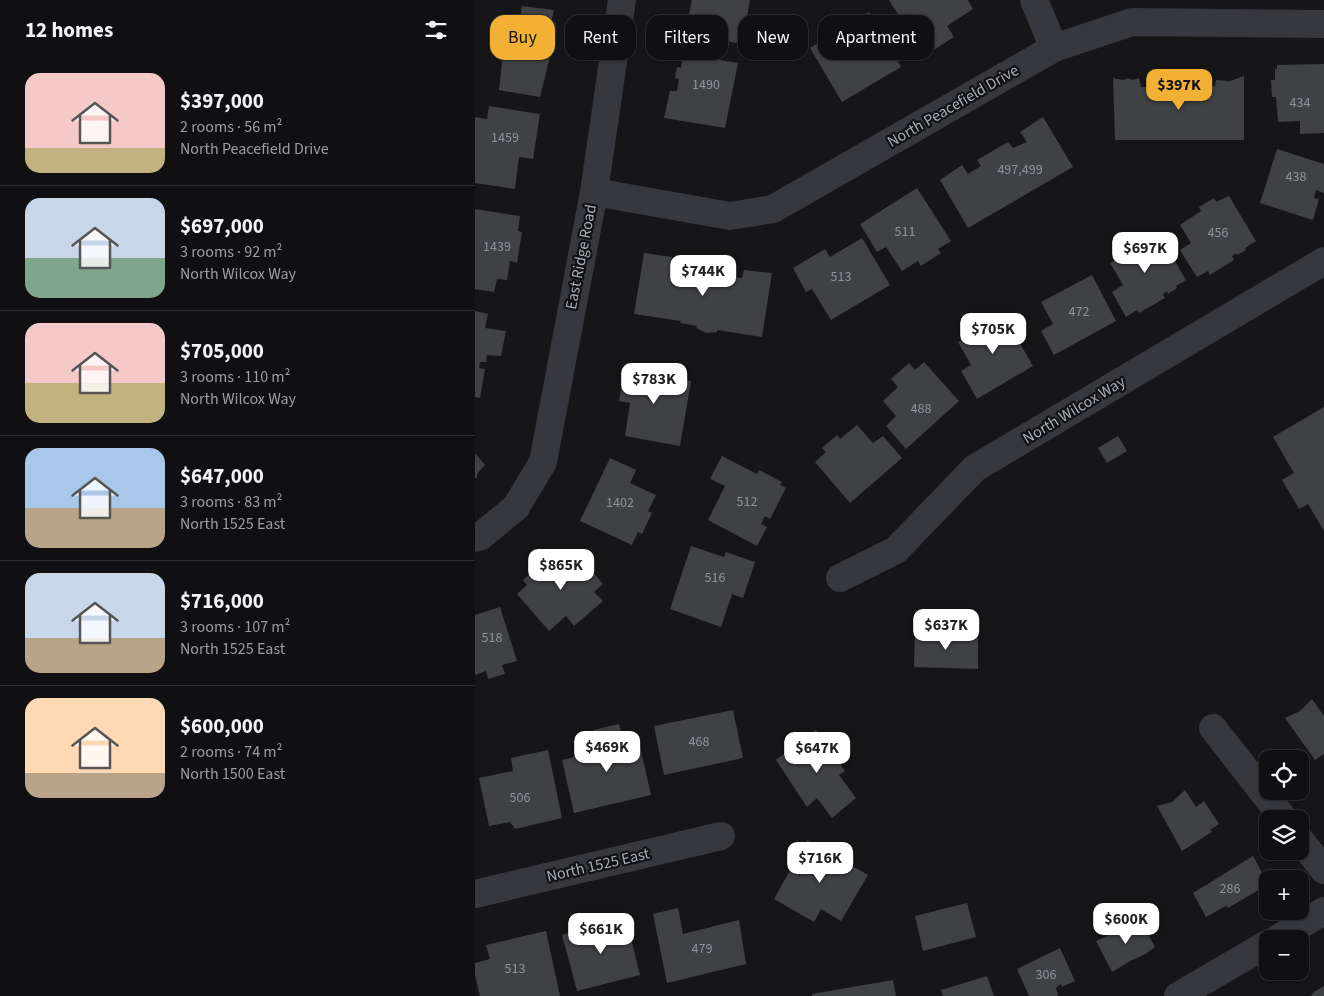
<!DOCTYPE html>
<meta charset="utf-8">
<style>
:root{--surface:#101012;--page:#1e1e20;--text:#f1f3f6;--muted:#9c9d9f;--line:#303032;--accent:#f2b134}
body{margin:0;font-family:"Source Sans 3",sans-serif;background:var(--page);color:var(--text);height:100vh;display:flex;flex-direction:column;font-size:19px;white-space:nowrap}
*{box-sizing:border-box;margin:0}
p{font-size:16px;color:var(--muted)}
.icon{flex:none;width:28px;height:28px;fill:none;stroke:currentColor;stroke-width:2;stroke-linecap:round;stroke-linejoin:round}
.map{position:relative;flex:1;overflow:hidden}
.details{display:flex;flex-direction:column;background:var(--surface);width:475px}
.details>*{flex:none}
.top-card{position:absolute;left:15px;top:15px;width:475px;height:45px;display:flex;gap:10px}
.fabs{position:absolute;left:784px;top:750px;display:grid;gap:10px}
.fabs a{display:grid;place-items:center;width:50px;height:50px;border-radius:10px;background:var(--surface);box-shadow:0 1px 4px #0004,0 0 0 1px var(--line);font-size:25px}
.price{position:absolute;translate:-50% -42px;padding:0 11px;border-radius:10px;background:#fff;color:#222;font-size:16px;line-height:32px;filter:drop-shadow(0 1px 2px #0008)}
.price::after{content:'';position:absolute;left:50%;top:30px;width:15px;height:11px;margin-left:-8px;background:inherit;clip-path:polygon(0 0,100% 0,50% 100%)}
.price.active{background:var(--accent);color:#111}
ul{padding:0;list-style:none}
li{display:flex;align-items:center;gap:15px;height:125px;padding:0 25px}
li+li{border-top:1px solid var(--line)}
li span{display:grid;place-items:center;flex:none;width:140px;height:100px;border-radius:15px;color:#555}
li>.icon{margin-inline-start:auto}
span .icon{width:60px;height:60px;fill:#fffc;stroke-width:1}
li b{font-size:21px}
h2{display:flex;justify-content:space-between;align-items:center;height:60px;padding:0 25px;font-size:21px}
.chip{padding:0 18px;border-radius:15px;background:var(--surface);box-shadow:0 1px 4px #0004,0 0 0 1px var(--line);font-size:18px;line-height:45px}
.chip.active{background:var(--accent);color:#111}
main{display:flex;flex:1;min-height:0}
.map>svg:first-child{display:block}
</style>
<main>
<section class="details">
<h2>12 homes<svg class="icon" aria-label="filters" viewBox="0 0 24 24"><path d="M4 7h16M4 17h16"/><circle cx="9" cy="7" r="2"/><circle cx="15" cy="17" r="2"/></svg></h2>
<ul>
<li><span style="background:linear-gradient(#f6c9c9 75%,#c2b280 0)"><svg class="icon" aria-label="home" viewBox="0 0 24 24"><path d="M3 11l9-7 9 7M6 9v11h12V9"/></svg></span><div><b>$397,000</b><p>2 rooms · 56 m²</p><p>North Peacefield Drive</p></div></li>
<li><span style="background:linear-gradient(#c9d6e8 60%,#7fa58c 0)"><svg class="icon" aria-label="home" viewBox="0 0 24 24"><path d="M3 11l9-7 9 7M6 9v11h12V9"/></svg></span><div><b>$697,000</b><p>3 rooms · 92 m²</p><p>North Wilcox Way</p></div></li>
<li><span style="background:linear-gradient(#f6c9c9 60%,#c2b280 0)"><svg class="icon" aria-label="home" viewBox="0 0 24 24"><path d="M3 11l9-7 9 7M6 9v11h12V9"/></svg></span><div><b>$705,000</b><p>3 rooms · 110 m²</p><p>North Wilcox Way</p></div></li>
<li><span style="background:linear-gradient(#a9c7e8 60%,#b9a48a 0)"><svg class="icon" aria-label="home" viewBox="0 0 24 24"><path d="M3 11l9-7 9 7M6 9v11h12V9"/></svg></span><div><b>$647,000</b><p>3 rooms · 83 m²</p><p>North 1525 East</p></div></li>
<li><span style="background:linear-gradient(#c9d6e8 65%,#b9a48a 0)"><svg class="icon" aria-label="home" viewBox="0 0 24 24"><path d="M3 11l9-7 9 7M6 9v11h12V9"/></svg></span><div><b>$716,000</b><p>3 rooms · 107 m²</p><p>North 1525 East</p></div></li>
<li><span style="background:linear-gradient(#ffd9b3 75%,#b9a48a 0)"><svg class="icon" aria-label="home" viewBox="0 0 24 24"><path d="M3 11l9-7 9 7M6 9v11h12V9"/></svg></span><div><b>$600,000</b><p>2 rooms · 74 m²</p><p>North 1500 East</p></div></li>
</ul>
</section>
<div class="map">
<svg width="849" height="996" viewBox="0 0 849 996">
<rect width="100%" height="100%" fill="#161618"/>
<g fill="#404145">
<path d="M 217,0 L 275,0 L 267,44 L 210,33 Z"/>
<path d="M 414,0 L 493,0 L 498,9 L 472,26 L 479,37 L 449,56 Z"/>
<path d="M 47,6 L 79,10 L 76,22 L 81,23 L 77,44 L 78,45 L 65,97 L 24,90 L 27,62 L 31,47 L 29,46 L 35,16 L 45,17 Z"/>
<path d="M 394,12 L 426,67 L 367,102 L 335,48 Z"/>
<path d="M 208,53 L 217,55 L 218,53 L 245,58 L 245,60 L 263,63 L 250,128 L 189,118 L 195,91 L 202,91 L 204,79 L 200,78 L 202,67 L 206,68 Z"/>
<path d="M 849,64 L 849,133 L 825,134 L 825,121 L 803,122 L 801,97 L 797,97 L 796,80 L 800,80 L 800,69 L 802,69 L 802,65 Z"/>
<path d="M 769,76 L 769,140 L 640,140 L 638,78 L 648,80 L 653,78 L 657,80 L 664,78 L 666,87 L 676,87 L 677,85 L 727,85 L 727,88 L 740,86 L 741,80 L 755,81 Z"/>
<path d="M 14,106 L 65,114 L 58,159 L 44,157 L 40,189 L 0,183 L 0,117 L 12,119 Z"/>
<path d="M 568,117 L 598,167 L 493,228 L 465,180 L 487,165 L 493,174 L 506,166 L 502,160 L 533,142 L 538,148 L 552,142 L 545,132 Z"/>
<path d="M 802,149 L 849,164 L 849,193 L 841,190 L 839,198 L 844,199 L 838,220 L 785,203 Z"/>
<path d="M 442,188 L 476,241 L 463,249 L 466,253 L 446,266 L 443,261 L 427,271 L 411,247 L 402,252 L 385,224 Z"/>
<path d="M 754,196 L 781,241 L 770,248 L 771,250 L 762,255 L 761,253 L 757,256 L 759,260 L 735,275 L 733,271 L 722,277 L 705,250 L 716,243 L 705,225 L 726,211 L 724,207 L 739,198 L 741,202 Z"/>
<path d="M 0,209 L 45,216 L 43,231 L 47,232 L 42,263 L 35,261 L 32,280 L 22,279 L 19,292 L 0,289 Z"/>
<path d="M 668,232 L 673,241 L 684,234 L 711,280 L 701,286 L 702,288 L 693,294 L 692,291 L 688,294 L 690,298 L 664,313 L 662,310 L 651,317 L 637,292 L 648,285 L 635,263 L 646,257 L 645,254 L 656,248 L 652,242 Z"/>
<path d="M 387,238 L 415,285 L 356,320 L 337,289 L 331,292 L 318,268 L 350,249 L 355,257 Z"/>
<path d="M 169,253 L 197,257 L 195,265 L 204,267 L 204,265 L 235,271 L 234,274 L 267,278 L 269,270 L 297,273 L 287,337 L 242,330 L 242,332 L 231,333 L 221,328 L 222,326 L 205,323 L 206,321 L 159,314 Z"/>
<path d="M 617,275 L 641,321 L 579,355 L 566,331 L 578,324 L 566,302 Z"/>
<path d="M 0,311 L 13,314 L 10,328 L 31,331 L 26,356 L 12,355 L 11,362 L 5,362 L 4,368 L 10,369 L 5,398 L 0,397 Z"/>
<path d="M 515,313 L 520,321 L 529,316 L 558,366 L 502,399 L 486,371 L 496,365 L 483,342 L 502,331 L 497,323 Z"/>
<path d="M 449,362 L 484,401 L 431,449 L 411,426 L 421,416 L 408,401 L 423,387 L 416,379 L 434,363 L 440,370 Z"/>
<path d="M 151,363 L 180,368 L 179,374 L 216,381 L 205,446 L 150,436 L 155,403 L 144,401 Z"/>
<path d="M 849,407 L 849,531 L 833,504 L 824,509 L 807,480 L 819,473 L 798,437 Z"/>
<path d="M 382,425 L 398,443 L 408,436 L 427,458 L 375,503 L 340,462 L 351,452 L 347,448 L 362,435 L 365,439 Z"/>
<path d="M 643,436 L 652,451 L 632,463 L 623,448 Z"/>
<path d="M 0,453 L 10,465 L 2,474 L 2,477 L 0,479 Z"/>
<path d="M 247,456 L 282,474 L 284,470 L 307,482 L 305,485 L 311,488 L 295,519 L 290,516 L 286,524 L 292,527 L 282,546 L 233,520 L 250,486 L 235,479 Z"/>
<path d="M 135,458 L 161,470 L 155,483 L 181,495 L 173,511 L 177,513 L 167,534 L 163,532 L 157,545 L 105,521 Z"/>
<path d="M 216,546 L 249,557 L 251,552 L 280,562 L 268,598 L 257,594 L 246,627 L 195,609 Z"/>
<path d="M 98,550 L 128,584 L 119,592 L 128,601 L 99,626 L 91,616 L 74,631 L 42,594 L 52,585 L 48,580 L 76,556 L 82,563 Z"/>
<path d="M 25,607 L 42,661 L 27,665 L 30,674 L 13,679 L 11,671 L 0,675 L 0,615 Z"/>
<path d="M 440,632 L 503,634 L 503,669 L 439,667 Z"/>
<path d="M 837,699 L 849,716 L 849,754 L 840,760 L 810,718 L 825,711 Z"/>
<path d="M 258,710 L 268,758 L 189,775 L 179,726 Z"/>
<path d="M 144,724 L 150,746 L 164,742 L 176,795 L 99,813 L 87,760 L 123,751 L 118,730 Z"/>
<path d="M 341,730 L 370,771 L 364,775 L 381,798 L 357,818 L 342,798 L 332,807 L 301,760 Z"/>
<path d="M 73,750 L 87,818 L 40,829 L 35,822 L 14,826 L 4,778 L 38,771 L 36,758 Z"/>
<path d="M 710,790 L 721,807 L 729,801 L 744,824 L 735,830 L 737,832 L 707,851 L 682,806 L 697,802 Z"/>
<path d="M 332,840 L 393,875 L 366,921 L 346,909 L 339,922 L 299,899 Z"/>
<path d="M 778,856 L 792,882 L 792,885 L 753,908 L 751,906 L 731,917 L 718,893 Z"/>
<path d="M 492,903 L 501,937 L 448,951 L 440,916 Z"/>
<path d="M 203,908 L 208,934 L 264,920 L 271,964 L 192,983 L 178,914 Z"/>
<path d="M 664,917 L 680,947 L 669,955 L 657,960 L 637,972 L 621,941 L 652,927 Z"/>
<path d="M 151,918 L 165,975 L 102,991 L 87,935 Z"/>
<path d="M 71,931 L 85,996 L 5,996 L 0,975 L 0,963 L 15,959 L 11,945 Z"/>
<path d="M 585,948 L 600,981 L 587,987 L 586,984 L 581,988 L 583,995 L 582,996 L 554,996 L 542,969 Z"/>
<path d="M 512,976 L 519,996 L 468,996 L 466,990 Z"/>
<path d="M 418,980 L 421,996 L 337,996 L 337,994 Z"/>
<path d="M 849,986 L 849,996 L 836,996 L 839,992 Z"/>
</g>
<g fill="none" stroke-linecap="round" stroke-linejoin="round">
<g stroke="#37383d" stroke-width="28">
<path d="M 559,0 L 579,48"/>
<path d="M 119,192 L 255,216 L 298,209 L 579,48 L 657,22 L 849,24"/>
<path d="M 0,538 L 6,536 L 41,507 L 68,462 L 119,192 L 147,0"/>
<path d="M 365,578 L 421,550 L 500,468 L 849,261"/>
<path d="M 738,728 L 809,819"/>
<path d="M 825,840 L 849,870"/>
<path d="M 0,894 L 246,836"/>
<path d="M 802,939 L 849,911"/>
<path d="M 703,996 L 792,944"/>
</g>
</g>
<g text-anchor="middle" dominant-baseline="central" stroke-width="4.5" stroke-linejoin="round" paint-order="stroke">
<g font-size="14" fill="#8e929b">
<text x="231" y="85">1490</text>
<text x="825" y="103">434</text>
<text x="30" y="138">1459</text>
<text x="545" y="170">497,499</text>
<text x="821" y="177">438</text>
<text x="430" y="232">511</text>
<text x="743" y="233">456</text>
<text x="22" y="247">1439</text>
<text x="366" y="277">513</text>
<text x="604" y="312">472</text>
<text x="446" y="409">488</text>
<text x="272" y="502">512</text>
<text x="145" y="503">1402</text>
<text x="240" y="578">516</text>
<text x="17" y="638">518</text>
<text x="224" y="742">468</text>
<text x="45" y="798">506</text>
<text x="755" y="889">286</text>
<text x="227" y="949">479</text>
<text x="40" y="969">513</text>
<text x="571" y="975">306</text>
</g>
<g font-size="16" fill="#a8adb8" stroke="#111113">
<text transform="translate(478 106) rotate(-30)">North Peacefield Drive</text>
<text transform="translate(106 257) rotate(-79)">East Ridge Road</text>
<text transform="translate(599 410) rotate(-31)">North Wilcox Way</text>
<text transform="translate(123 865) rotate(-13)">North 1525 East</text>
</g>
</g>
</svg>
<div class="fabs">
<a><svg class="icon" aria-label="locate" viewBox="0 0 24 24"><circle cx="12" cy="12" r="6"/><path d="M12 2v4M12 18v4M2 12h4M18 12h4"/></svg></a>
<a><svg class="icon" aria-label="layers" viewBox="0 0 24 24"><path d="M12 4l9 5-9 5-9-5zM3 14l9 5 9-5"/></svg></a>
<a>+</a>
<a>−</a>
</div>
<b class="price active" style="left:704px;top:111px">$397K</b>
<b class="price" style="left:670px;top:274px">$697K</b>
<b class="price" style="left:228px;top:297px">$744K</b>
<b class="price" style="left:518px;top:355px">$705K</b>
<b class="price" style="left:179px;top:405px">$783K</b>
<b class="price" style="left:86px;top:591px">$865K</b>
<b class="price" style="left:471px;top:651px">$637K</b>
<b class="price" style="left:132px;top:773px">$469K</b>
<b class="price" style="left:342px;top:774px">$647K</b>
<b class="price" style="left:345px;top:884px">$716K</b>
<b class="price" style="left:651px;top:945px">$600K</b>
<b class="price" style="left:126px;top:955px">$661K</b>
<div class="top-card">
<a class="chip active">Buy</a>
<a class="chip">Rent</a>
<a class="chip">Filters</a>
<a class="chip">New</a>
<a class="chip">Apartment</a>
</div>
</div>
</main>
